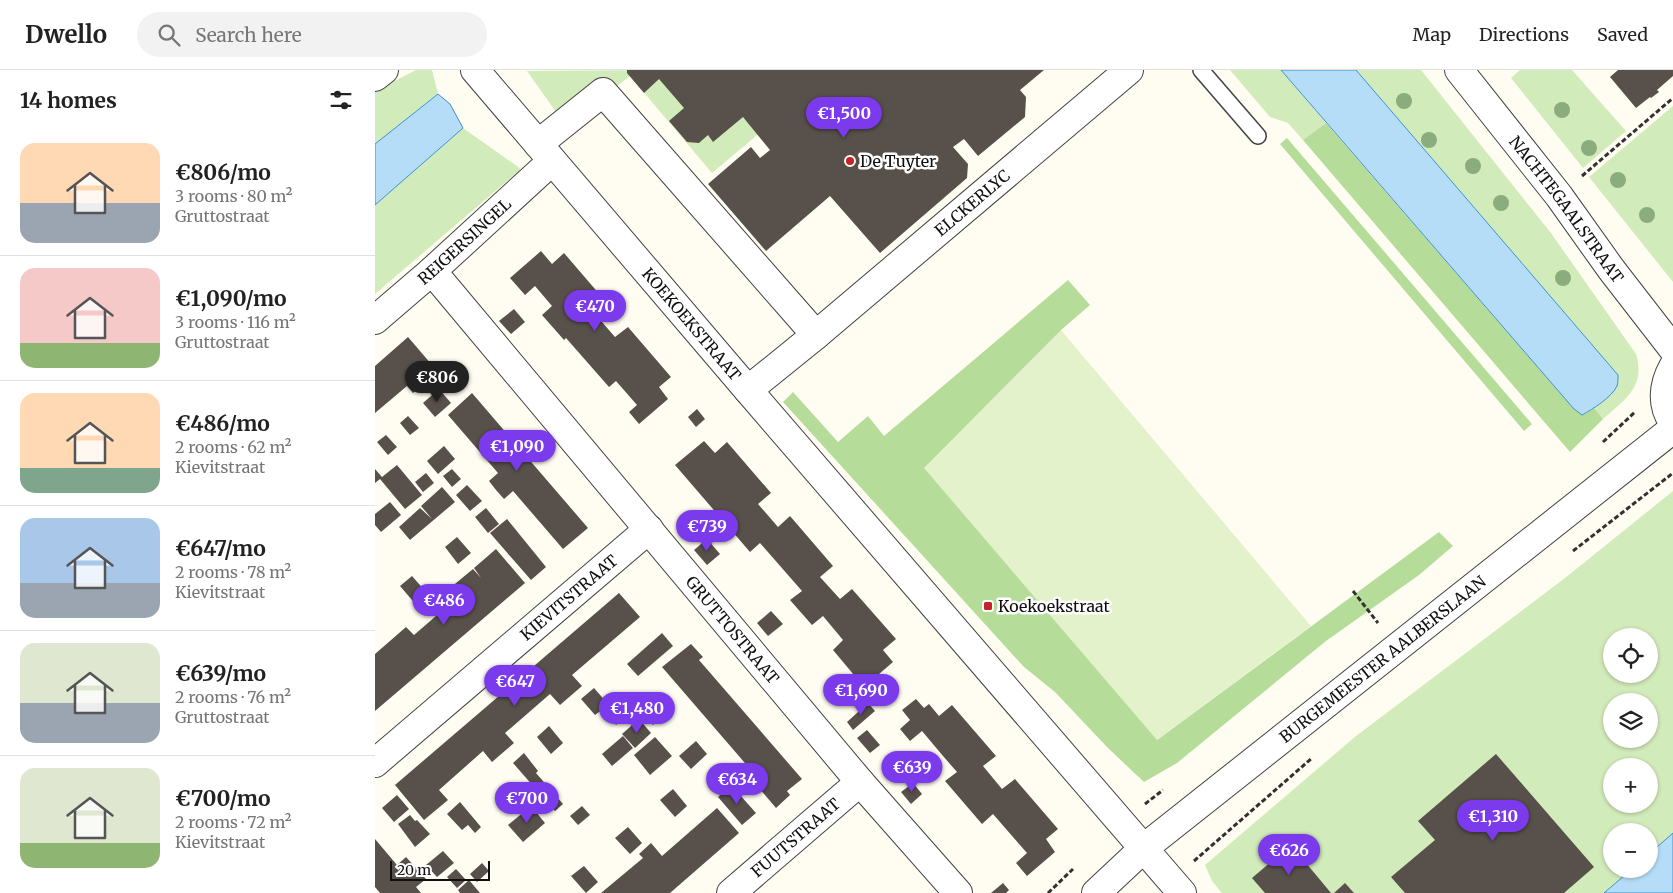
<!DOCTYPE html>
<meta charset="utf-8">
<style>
:root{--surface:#fff;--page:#f2f2f2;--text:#222;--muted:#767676;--line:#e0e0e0;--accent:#7c3aed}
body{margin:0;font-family:Merriweather,serif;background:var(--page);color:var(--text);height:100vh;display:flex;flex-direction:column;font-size:19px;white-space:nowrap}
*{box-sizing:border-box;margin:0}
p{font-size:16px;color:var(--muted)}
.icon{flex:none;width:28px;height:28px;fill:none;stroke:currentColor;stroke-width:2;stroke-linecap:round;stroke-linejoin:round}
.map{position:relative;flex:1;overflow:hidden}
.drawer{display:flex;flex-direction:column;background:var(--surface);width:375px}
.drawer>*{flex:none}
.tools{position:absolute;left:1228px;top:558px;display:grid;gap:10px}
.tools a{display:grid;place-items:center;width:55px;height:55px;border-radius:50%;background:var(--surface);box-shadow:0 1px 4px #0004;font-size:25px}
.scale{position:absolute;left:15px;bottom:12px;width:100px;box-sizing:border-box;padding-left:5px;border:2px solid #0f0f0f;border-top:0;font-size:14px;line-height:18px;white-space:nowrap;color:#0f0f0f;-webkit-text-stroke:4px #fff;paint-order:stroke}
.price{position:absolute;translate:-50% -42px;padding:0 11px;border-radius:18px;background:var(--accent);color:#fff;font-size:16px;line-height:32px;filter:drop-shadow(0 1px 2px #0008)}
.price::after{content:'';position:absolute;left:50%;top:30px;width:15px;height:11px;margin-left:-8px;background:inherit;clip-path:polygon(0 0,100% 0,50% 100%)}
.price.selected{background:#222;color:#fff}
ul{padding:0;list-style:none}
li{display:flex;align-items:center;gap:15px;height:125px;padding:0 20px}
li+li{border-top:1px solid var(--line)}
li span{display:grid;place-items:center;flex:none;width:140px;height:100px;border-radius:15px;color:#555}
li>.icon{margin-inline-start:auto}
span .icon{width:60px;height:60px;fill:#fffc;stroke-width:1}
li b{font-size:21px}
h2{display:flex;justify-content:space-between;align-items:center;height:60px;padding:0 20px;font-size:21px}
header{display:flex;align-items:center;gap:30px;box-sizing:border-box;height:70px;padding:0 25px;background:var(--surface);border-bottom:1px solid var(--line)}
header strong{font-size:24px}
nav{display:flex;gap:28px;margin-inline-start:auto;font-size:18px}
.search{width:350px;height:45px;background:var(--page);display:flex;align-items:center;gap:12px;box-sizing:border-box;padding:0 18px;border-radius:28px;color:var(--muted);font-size:19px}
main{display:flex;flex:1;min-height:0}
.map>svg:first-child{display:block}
</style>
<header>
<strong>Dwello</strong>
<div class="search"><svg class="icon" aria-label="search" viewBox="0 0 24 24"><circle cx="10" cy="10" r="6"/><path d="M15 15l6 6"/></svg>Search here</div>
<nav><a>Map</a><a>Directions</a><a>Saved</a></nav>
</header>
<main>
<section class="drawer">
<h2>14 homes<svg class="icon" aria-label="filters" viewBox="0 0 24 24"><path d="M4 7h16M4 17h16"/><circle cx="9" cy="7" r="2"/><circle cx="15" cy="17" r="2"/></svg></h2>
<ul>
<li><span style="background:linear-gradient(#ffd9b3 60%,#9aa5b1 0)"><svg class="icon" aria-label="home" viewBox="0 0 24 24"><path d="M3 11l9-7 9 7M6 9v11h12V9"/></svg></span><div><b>€806/mo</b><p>3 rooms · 80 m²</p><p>Gruttostraat</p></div></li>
<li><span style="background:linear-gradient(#f6c9c9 75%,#8fb573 0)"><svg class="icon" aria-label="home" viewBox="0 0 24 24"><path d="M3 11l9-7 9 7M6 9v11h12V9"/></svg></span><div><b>€1,090/mo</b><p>3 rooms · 116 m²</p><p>Gruttostraat</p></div></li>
<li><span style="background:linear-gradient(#ffd9b3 75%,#7fa58c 0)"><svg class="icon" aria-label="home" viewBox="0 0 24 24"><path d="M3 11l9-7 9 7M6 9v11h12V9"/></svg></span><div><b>€486/mo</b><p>2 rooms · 62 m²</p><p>Kievitstraat</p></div></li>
<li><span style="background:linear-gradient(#a9c7e8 65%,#9aa5b1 0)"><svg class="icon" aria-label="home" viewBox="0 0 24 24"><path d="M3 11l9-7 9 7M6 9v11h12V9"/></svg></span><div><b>€647/mo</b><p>2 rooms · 78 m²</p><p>Kievitstraat</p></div></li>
<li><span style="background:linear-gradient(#dfe7d0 60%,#9aa5b1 0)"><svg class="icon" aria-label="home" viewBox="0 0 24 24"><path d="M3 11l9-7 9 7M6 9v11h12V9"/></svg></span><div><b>€639/mo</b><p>2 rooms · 76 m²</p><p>Gruttostraat</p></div></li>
<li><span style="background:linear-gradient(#dfe7d0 75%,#8fb573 0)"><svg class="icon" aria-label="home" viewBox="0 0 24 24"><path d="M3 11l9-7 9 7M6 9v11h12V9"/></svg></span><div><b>€700/mo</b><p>2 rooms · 72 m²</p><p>Kievitstraat</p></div></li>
</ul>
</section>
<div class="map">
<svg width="1298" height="823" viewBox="0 0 1298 823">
<rect width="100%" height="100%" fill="#fffdf2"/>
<g fill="#d2ebba" fill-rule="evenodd">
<path d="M 41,0 L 57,0 L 63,24 L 0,74 L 0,21 Z"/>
<path d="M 287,0 L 374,33 L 393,56 L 337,103 L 255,6 L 191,56 L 152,1 Z"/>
<path d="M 855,0 L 906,0 L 951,53 L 928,70 L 913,53 L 895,47 Z"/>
<path d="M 981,0 L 1046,0 L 1176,163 L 1261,284 C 1271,317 1250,329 1228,349 L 1219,338 C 1232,328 1243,323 1242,304 Z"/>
<path d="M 1145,0 L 1197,0 L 1251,61 L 1208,98 L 1136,8 Z"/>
<path d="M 1298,36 L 1298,212 L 1214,107 Z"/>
<path d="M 88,58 L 146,99 L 0,224 L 0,135 Z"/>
<path d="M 1298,421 L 1298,823 L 847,823 L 837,811 L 830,795 L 981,666 L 1190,508 ZM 1236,566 L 1274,566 L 1274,604 L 1236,604 ZM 1236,631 L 1274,631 L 1274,669 L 1236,669 ZM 1236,696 L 1274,696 L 1274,734 L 1236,734 ZM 1236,761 L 1274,761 L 1274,799 L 1236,799 Z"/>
</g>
<g fill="#b6dc99">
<path d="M 951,53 L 1199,339 L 1208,345 L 1219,338 L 1228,349 L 1195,382 L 928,70 Z"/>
<path d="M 912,68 L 1157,354 L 1149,361 L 905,74 Z"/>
<path d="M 693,210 L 715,235 L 686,260 L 782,670 L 1064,462 L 1078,476 L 1044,505 L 951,571 L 802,693 L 769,712 L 733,678 L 680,622 L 649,597 L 408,332 L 418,322 L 463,372 L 493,346 L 509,366 Z"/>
</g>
<path fill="#e4f2cc" d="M 686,260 L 936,556 L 782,670 L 549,398 Z"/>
<g fill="#b5ddf7" stroke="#3b92d0">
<path d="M 906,0 L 981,0 L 1243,305 C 1243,309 1243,313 1242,316 C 1237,327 1218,339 1207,345 L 1199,339 Z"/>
<path d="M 63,24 L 75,34 L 88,58 L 0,135 L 0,74 Z"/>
<path d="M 1298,763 L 1298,823 L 1229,823 L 1257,799 L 1274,799 L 1274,784 Z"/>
</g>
<g fill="#58514b">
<path d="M 252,0 L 669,0 L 645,20 L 651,27 L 650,47 L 603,86 L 589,69 L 578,77 L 593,94 L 592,108 L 505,183 L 455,126 L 391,181 L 333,114 L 376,77 L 385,88 L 395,80 L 368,47 L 338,72 L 333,65 L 324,73 L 312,72 L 294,51 L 309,38 L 284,9 L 269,23 L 252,3 Z"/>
<path d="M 1243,0 L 1298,0 L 1298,6 L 1282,20 L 1284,22 L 1276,28 L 1275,27 L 1261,38 L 1235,7 Z"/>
<path d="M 166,181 L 177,194 L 189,183 L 232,233 L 220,244 L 240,267 L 253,257 L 296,307 L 284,317 L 293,329 L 264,354 L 254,342 L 262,335 L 241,311 L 234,317 L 191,268 L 189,270 L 167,245 L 177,236 L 160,216 L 150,225 L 135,208 Z"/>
<path d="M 139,239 L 150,252 L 136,264 L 124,251 Z"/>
<path d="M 33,267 L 57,295 L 55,296 L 61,303 L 38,323 L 32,316 L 0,343 L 0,296 Z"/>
<path d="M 64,319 L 76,333 L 60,347 L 48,333 Z"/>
<path d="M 97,323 L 213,458 L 188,479 L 138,421 L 129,429 L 121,420 L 114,411 L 123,403 L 73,345 Z"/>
<path d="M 322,339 L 330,349 L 321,357 L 313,347 Z"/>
<path d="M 33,346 L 44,358 L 35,365 L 25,353 Z"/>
<path d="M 11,365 L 22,377 L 13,385 L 2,372 Z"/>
<path d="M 329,371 L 340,383 L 352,372 L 396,423 L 383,434 L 403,457 L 415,446 L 458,496 L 445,507 L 465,529 L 477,519 L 521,569 L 508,580 L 518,592 L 489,617 L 458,580 L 468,570 L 448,546 L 437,555 L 415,530 L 427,521 L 385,473 L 375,482 L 300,395 Z"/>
<path d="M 69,376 L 80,389 L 63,404 L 52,391 Z"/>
<path d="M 22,395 L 47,425 L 30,439 L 5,409 L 0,413 L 0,399 L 7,407 Z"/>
<path d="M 77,399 L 86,409 L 77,417 L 68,406 Z"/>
<path d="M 51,403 L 59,413 L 48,422 L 40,412 Z"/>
<path d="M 92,415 L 107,431 L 95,441 L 81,425 Z"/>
<path d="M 67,417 L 80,432 L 35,470 L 24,457 L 45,438 L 57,449 L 46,436 Z"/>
<path d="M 15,432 L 26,445 L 6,462 L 0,455 L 0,444 Z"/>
<path d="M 111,438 L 124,454 L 113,463 L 100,447 Z"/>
<path d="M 132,449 L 171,497 L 156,510 L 115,463 Z"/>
<path d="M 82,467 L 96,483 L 83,494 L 70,477 Z"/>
<path d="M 332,469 L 345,484 L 332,495 L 319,480 Z"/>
<path d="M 121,479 L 150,513 L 0,641 L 0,584 L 31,557 L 39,565 L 83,527 L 75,518 L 98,499 L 106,508 L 99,498 Z"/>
<path d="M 37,506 L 51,522 L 46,526 L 56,538 L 49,544 L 25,516 Z"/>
<path d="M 244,523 L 265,547 L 197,605 L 207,616 L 185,635 L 175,624 L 130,663 L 139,673 L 117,692 L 108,681 L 64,720 L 73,730 L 49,750 L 20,715 Z"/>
<path d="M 396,541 L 408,554 L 393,566 L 382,553 Z"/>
<path d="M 287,563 L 298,576 L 263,606 L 252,594 Z"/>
<path d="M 316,574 L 328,587 L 324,590 L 427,709 L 412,721 L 415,725 L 401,738 L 378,711 L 382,707 L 287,597 Z"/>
<path d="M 219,618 L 247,650 L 241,655 L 228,639 L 220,645 L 206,629 Z"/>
<path d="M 283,628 L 294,640 L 278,655 L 267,642 Z"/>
<path d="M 541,629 L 549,638 L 554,634 L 564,646 L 577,635 L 621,686 L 608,696 L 627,719 L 640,709 L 683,759 L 671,769 L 680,782 L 652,806 L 641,793 L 652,783 L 618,744 L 607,754 L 570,711 L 582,702 L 568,686 L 547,661 L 535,671 L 525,659 L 535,650 L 527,640 Z"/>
<path d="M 493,633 L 500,641 L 478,660 L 472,652 Z"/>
<path d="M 264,649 L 276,663 L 260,678 L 247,664 Z"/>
<path d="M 174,656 L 188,673 L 176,684 L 162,667 Z"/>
<path d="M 492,660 L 505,675 L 495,683 L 482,668 Z"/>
<path d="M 248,666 L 258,678 L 237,696 L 227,684 Z"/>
<path d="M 280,667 L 297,686 L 275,705 L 259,685 Z"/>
<path d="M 321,671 L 332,684 L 316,699 L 304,686 Z"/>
<path d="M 149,683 L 163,701 L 161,703 L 188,734 L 180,741 L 138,693 Z"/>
<path d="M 1121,684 L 1219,797 L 1189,823 L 1030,823 L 1016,807 L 1060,770 L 1043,751 Z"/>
<path d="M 538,713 L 547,724 L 536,734 L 526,722 Z"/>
<path d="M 356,715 L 381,743 L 367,755 L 343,727 Z"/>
<path d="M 298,719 L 312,736 L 300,747 L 285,730 Z"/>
<path d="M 22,725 L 34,739 L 19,752 L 7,738 Z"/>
<path d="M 85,732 L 106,757 L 100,763 L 93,755 L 87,760 L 72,744 Z"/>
<path d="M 156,736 L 170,753 L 148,772 L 133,755 Z"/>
<path d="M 207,736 L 215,745 L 203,755 L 195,746 Z"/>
<path d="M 342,738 L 364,763 L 295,823 L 226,823 L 268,788 L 264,784 L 276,773 L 287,786 Z"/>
<path d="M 35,745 L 40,751 L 42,750 L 55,764 L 40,777 L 23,754 Z"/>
<path d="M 253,757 L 267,773 L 255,784 L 240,768 Z"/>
<path d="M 0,769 L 22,795 L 31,787 L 51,809 L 41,817 L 46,823 L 5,823 L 0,817 Z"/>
<path d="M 916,775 L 956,823 L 890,823 L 877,808 Z"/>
<path d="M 68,781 L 79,793 L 62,807 L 51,795 Z"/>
<path d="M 107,793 L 114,801 L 102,812 L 95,804 Z"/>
<path d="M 209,796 L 223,812 L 211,823 L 196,806 Z"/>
<path d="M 81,799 L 91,810 L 82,818 L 72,807 Z"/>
<path d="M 94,810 L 105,823 L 85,823 L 83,820 Z"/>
<path d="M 628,813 L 634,820 L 631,823 L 616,823 Z"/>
<path d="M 970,813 L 979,823 L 959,823 Z"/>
</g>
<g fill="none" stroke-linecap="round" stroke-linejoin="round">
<defs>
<path id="lane" d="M 826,0 L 883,66"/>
<g id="street">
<path id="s1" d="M 100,0 L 373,320 L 807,823"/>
<path id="s2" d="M 1084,0 L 1184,126 L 1236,199 L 1298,279"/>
<path d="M 0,7 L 9,0"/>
<path id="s3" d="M 163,74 L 228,22 L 441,265 L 754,0"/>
<path id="s4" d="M 57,201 L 485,712 L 583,823"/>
<path id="s5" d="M 0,250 L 57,201 L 177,91"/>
<path d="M 1298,297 C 1288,315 1286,335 1298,352"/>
<path d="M 373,320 L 441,265"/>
<path id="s6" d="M 0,693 L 274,459"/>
<path id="s7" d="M 356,823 L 485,712"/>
<path id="s8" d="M 721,823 L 769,778 L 1298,359"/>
</g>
</defs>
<use href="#lane" stroke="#424242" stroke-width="18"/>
<use href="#street" stroke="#424242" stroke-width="30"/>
<g stroke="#313131" stroke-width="3" stroke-dasharray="5 2.5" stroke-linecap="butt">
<path d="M 1207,106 L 1298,28"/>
<path d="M 1228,372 L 1260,342"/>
<path d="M 1198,481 L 1298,403"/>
<path d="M 978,521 L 1003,553"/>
<path d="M 770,734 L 788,720"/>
<path d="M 819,791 L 937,688"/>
<path d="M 673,823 L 698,799"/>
</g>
<use href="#lane" stroke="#fff" stroke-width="15"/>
<use href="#street" stroke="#fff" stroke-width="28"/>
</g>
<g fill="#8bac7d">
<circle cx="1029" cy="31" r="8"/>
<circle cx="1187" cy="40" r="8"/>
<circle cx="1054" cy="70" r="8"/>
<circle cx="1214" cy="78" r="8"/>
<circle cx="1098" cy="96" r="8"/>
<circle cx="1243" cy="110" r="8"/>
<circle cx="1126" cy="133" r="8"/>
<circle cx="1272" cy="145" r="8"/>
<circle cx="1188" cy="208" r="8"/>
</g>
<g fill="#c32428" stroke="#fff" stroke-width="2">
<circle cx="475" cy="91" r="5"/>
<rect x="608" y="531" width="10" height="10" rx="2.5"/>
</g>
<g text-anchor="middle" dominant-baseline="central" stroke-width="5" stroke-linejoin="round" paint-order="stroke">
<g font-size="16" fill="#0f0f0f" stroke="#fff" text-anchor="start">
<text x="485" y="91">De Tuyter</text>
<text x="623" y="536">Koekoekstraat</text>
</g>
<g font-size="16" fill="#0f0f0f" stroke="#fff">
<text stroke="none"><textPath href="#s3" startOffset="611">ELCKERLYC</textPath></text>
<text stroke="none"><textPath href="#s2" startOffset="176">NACHTEGAALSTRAAT</textPath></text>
<text stroke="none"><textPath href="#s5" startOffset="119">REIGERSINGEL</textPath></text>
<text stroke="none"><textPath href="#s1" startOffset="334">KOEKOEKSTRAAT</textPath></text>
<text stroke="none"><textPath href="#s6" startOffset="255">KIEVITSTRAAT</textPath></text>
<text stroke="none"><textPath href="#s4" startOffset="468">GRUTTOSTRAAT</textPath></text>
<text stroke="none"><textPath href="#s8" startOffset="370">BURGEMEESTER AALBERSLAAN</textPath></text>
<text stroke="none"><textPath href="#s7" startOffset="85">FUUTSTRAAT</textPath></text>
</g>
</g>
</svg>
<div class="tools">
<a><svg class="icon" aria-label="locate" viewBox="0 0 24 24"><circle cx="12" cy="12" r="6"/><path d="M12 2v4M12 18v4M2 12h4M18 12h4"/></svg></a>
<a><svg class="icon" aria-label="layers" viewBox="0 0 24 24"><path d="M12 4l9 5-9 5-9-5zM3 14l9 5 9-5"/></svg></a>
<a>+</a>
<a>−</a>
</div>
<div class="scale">20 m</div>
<b class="price" style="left:469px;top:69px">€1,500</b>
<b class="price" style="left:220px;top:262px">€470</b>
<b class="price selected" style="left:62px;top:333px">€806</b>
<b class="price" style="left:142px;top:402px">€1,090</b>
<b class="price" style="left:332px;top:482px">€739</b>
<b class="price" style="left:69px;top:556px">€486</b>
<b class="price" style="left:140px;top:637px">€647</b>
<b class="price" style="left:486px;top:646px">€1,690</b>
<b class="price" style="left:262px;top:664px">€1,480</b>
<b class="price" style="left:537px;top:723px">€639</b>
<b class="price" style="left:362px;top:735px">€634</b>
<b class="price" style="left:152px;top:754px">€700</b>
<b class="price" style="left:1118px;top:772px">€1,310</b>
<b class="price" style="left:914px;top:806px">€626</b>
</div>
</main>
